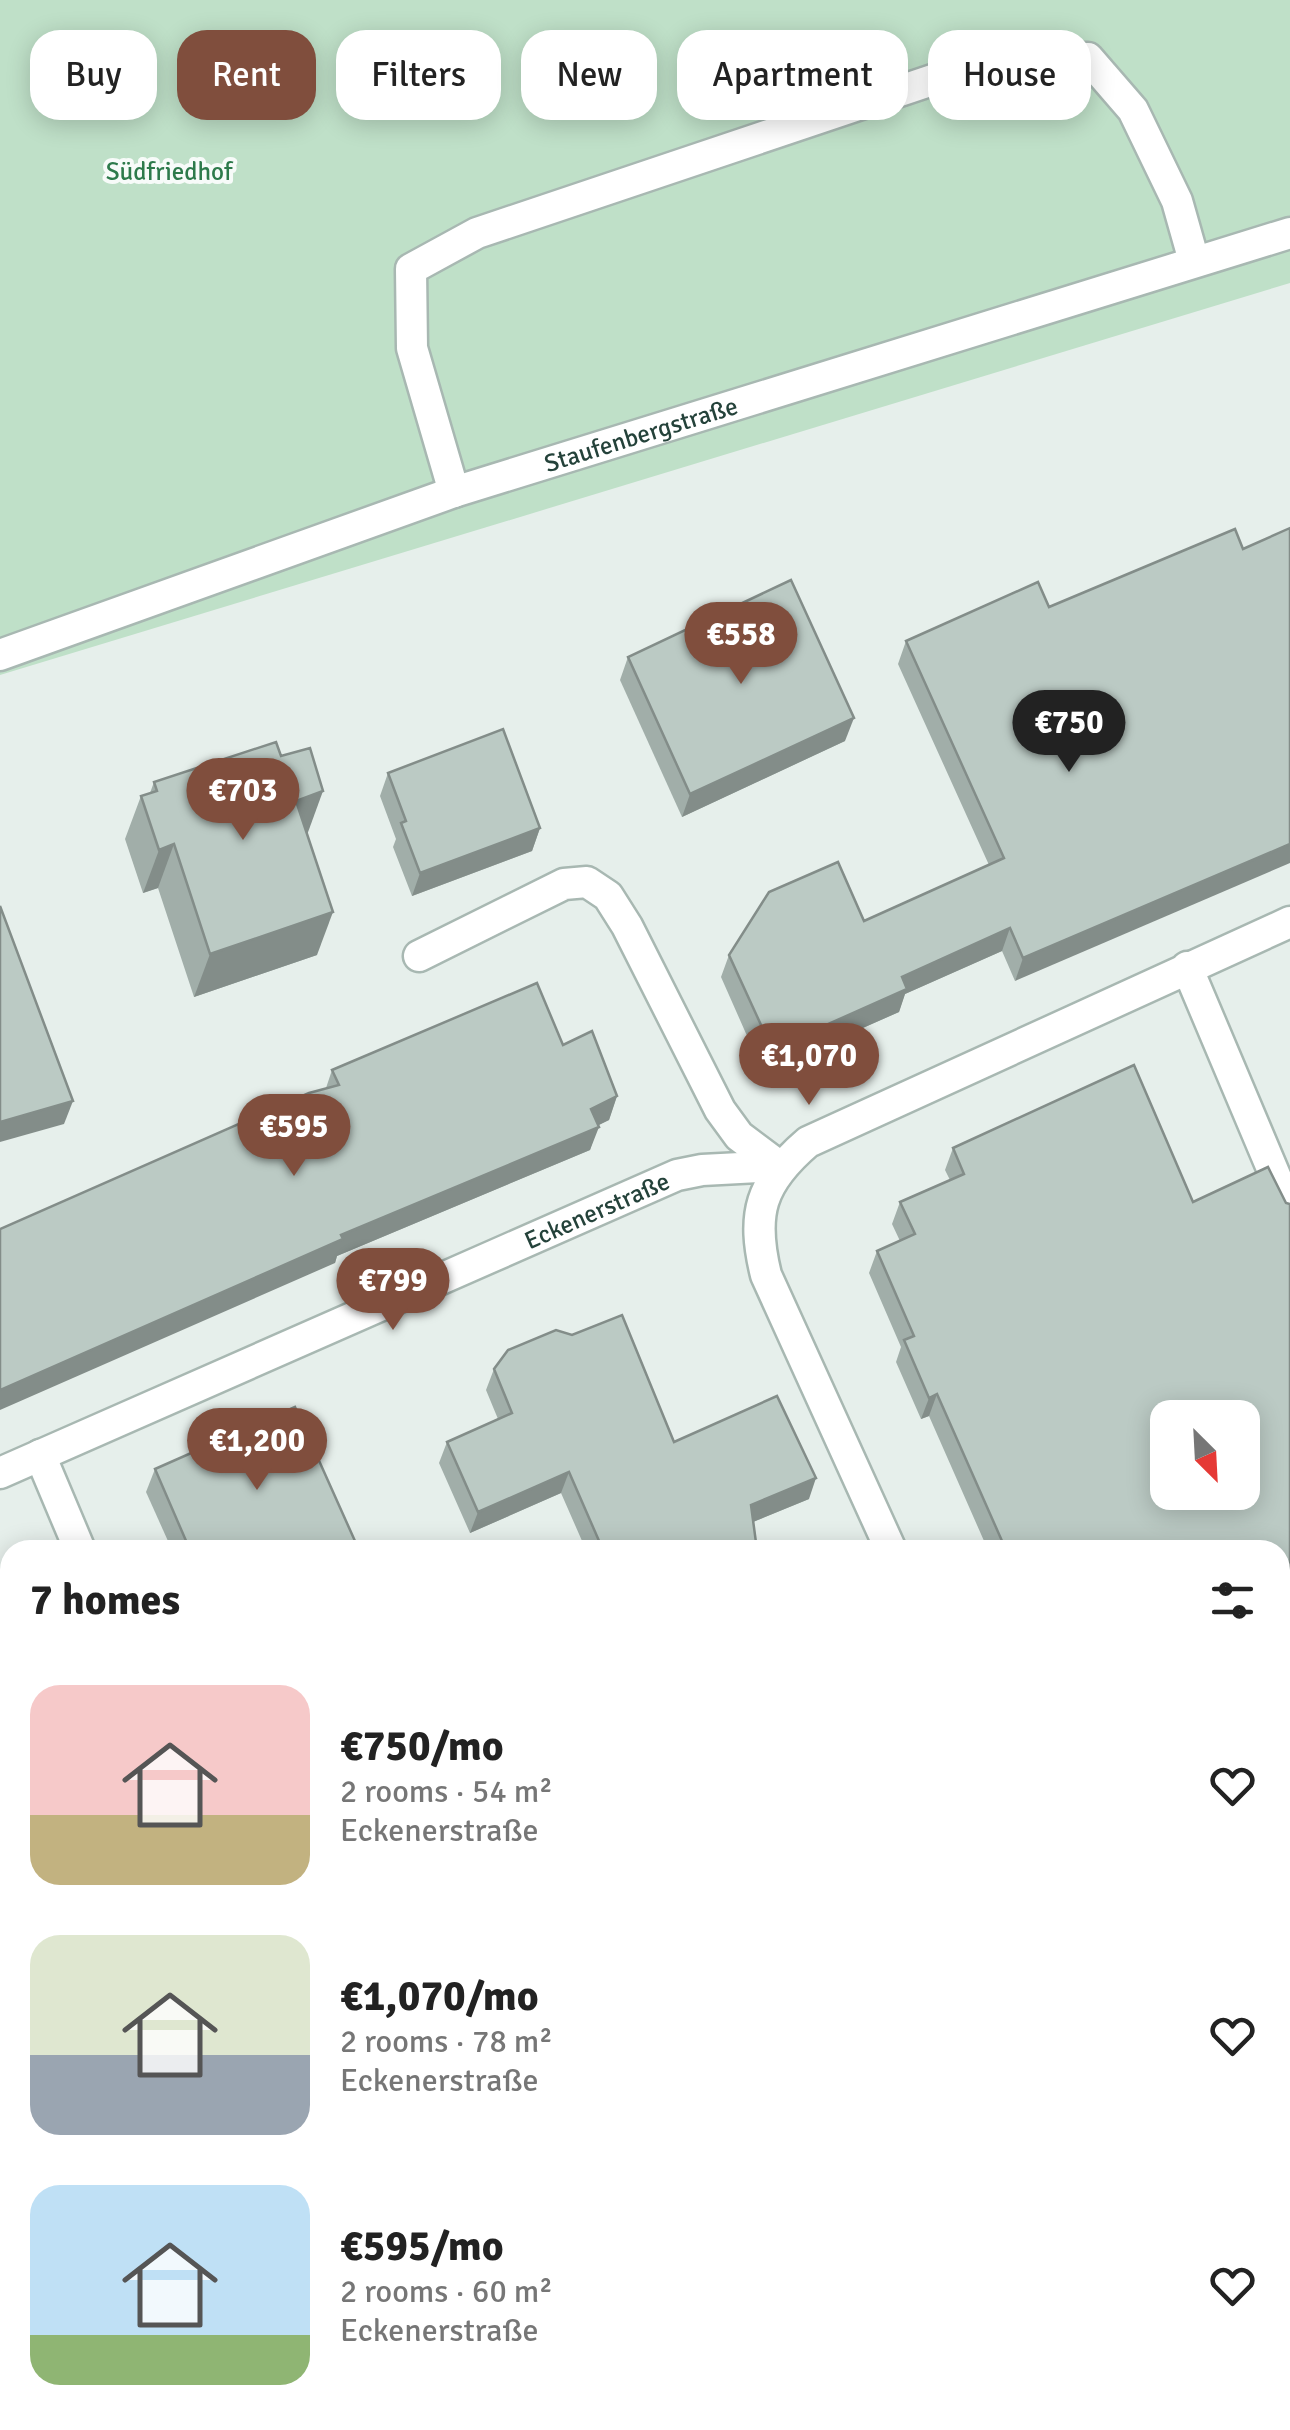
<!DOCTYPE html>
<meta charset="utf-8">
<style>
:root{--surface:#fff;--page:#f6f6f6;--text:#222;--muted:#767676;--accent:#804e3d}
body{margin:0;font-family:Signika,sans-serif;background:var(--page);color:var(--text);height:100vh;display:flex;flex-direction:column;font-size:38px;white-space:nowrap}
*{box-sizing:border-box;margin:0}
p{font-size:32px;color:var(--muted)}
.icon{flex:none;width:55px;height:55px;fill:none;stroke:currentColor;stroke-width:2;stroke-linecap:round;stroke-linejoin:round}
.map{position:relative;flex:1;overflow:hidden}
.sheet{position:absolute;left:0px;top:1540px;width:1290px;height:890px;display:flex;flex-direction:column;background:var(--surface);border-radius:30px 30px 0 0;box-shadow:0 5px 25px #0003}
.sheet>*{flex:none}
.hud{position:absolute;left:30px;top:30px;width:1230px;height:90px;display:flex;gap:20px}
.needle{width:65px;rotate:156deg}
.fabs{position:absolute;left:1150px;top:1400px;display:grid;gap:20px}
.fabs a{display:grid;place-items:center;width:110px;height:110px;border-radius:20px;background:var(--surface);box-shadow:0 5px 25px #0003;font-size:50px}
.price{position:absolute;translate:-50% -85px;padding:0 22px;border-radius:35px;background:var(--accent);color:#fff;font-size:32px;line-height:65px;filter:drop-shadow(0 2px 5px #0008)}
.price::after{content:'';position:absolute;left:50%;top:60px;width:30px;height:22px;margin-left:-15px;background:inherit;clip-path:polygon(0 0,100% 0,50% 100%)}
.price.current{background:#222;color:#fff}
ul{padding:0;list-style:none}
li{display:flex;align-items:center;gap:30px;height:250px;padding:0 30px}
li span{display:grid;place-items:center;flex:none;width:280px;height:200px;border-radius:30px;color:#555}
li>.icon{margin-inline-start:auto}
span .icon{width:120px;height:120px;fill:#fffc;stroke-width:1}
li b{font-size:42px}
h2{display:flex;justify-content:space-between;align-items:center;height:120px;padding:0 30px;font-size:42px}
.chip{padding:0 35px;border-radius:30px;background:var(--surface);box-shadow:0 5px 25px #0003;font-size:35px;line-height:90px}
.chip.current{background:var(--accent);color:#fff}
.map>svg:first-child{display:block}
</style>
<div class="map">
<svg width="1290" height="2430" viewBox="0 0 1290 2430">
<rect width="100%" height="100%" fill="#e6efeb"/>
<g fill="#bfe0c8">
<path d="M 0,0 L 1290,0 L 1290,283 L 0,675 Z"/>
<path d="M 1290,1662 L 1290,1920 L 1280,1919 L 1280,1666 Z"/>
</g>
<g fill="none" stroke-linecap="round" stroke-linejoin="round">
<defs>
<g id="minor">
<path d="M 454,492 L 412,348 L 411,269 L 477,233 L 995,59 L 1088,58 L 1133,110 L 1177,201 L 1194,261"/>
<path id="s1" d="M 0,655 L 454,492 L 1290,233"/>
<path d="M 419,956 L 564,884 L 587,882 L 608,896 L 627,926 L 720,1110 L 739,1136 L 779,1166"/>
<path d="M 1187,967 L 1290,1211"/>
<path d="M 40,1455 L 80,1550"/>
<path id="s2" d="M 0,1473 L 677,1175 L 702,1170 L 779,1166"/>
<path d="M 891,1550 L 766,1275 C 751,1214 760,1183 808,1142 L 1290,922"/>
<path d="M 1280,2034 L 1290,2035"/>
<path d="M 994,2420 L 999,2430"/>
<path d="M 170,2430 L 192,2420"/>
</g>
</defs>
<use href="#minor" stroke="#a8b8b2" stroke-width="35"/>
<use href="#minor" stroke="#fff" stroke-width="30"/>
</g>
<g fill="#a1aea9">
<path d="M 1235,529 L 1015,981 L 1002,951 L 905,994 L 899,1012 L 763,1072 L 721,977 L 729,955 L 864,921 L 989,865 L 898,664 L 906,641 L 1049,607 Z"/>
<path d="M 628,657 L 845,741 L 682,817 L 620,680 Z"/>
<path d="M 388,773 L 540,828 L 532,851 L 412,896 L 393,847 L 396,839 L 380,796 Z"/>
<path d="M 154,782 L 307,835 L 317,955 L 194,997 L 158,888 L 143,893 L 125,839 L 141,796 L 150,793 Z"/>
<path d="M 563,1045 L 617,1096 L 609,1120 L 598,1125 L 590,1150 L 337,1256 L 335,1263 L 326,1088 L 332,1070 Z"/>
<path d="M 953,1148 L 1193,1202 L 1290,1204 L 1290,1584 L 1280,1588 L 1280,1550 L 988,1550 L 929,1416 L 921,1419 L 896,1362 L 901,1347 L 869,1273 L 877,1251 L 900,1241 L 892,1224 L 900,1202 L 950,1180 L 945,1170 Z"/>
<path d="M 494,1369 L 674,1442 L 809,1499 L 753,1522 L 757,1550 L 586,1550 L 561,1493 L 470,1533 L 439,1463 L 447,1442 L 498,1419 L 486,1390 Z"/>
<path d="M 155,1469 L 359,1550 L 172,1550 L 146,1492 Z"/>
<path d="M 673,2420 L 861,2420 L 866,2430 L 678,2430 Z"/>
<path d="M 1068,2420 L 1280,2420 L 1288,2430 L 1073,2430 Z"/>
</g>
<g fill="#838d89">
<path d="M 854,718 L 845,741 L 682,817 L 690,794 Z"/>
<path d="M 323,791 L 307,835 L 296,801 Z"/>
<path d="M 540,828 L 532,851 L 412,896 L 420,873 Z"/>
<path d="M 174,844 L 158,888 L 143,893 L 159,850 Z"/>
<path d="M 1290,844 L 1290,863 L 1015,981 L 1023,958 Z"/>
<path d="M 333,912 L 317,955 L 194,997 L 210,954 Z"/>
<path d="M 1010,928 L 1002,951 L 905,994 L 899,1012 L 763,1072 L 772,1049 L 902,977 Z"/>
<path d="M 617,1096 L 609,1120 L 583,1133 L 591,1109 Z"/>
<path d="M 73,1101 L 64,1124 L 0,1142 L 0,1122 Z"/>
<path d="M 599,1127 L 590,1150 L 337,1256 L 335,1263 L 0,1410 L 0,1390 L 341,1235 Z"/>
<path d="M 937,1394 L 929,1416 L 921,1419 L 929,1398 Z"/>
<path d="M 569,1472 L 561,1493 L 470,1533 L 478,1512 Z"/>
<path d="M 816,1478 L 809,1499 L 743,1526 L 751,1505 Z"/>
<path d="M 1290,1566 L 1290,1584 L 1280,1588 L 1280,1570 Z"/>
<path d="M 10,2052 L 10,2072 L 0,2076 L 0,2057 Z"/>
<path d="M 1290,2311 L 1290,2338 L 1280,2342 L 1280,2316 Z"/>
<path d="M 10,2348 L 10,2366 L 0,2370 L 0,2352 Z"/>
<path d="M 1094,2420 L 1111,2420 L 1107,2430 L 1090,2430 Z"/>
</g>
<g fill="#bbcac4" stroke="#838d89" stroke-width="2.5" fill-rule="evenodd">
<path d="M 1290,528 L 1290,844 L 1023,958 L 1010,928 L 902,977 L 907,989 L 772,1049 L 729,955 L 769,892 L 838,862 L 864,921 L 1004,858 L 906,641 L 1038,582 L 1049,607 L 1235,529 L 1243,549 Z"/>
<path d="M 791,580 L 854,718 L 690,794 L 628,657 Z"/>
<path d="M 503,729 L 540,828 L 420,873 L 401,823 L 406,821 L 388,773 Z"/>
<path d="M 276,742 L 281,756 L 310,748 L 323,791 L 296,801 L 333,912 L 210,954 L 174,844 L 159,850 L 141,796 L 157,791 L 154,782 Z"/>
<path d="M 0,906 L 73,1101 L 0,1122 Z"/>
<path d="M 537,983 L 563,1045 L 592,1031 L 617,1096 L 591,1109 L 599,1127 L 341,1235 L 343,1239 L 0,1390 L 0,1229 L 309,1093 L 339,1085 L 332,1070 Z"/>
<path d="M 1134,1065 L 1193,1202 L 1268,1167 L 1286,1203 L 1290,1204 L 1290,1566 L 1280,1570 L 1280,1550 L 1006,1550 L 937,1394 L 929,1398 L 904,1340 L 914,1336 L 877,1251 L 915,1234 L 900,1202 L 964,1174 L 953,1148 ZM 1168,1418 L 1242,1418 L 1242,1492 L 1168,1492 Z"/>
<path d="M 622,1315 L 674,1442 L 777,1396 L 816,1478 L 751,1505 L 757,1550 L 603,1550 L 569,1472 L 478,1512 L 447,1442 L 512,1413 L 494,1369 L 508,1350 L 556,1330 L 572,1335 Z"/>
<path d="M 295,1407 L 359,1550 L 190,1550 L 155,1469 Z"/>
<path d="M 0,1835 L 10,1858 L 10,2052 L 0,2057 Z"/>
<path d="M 1290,2134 L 1290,2311 L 1280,2316 L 1280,2139 Z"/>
<path d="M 10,2184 L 10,2348 L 0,2352 L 0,2188 Z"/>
<path d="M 1280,2413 L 1288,2430 L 1123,2430 L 1119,2420 L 1280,2420 Z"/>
<path d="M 501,2420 L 510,2420 L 514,2430 L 479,2430 Z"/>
<path d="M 699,2420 L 861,2420 L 866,2430 L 703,2430 Z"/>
</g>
<g text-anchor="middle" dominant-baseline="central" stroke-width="8" stroke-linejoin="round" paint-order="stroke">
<g font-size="25" fill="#2d7a4b" stroke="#f7fbf9">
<text x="169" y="171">Südfriedhof</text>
</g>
<g font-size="25" fill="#24423a" stroke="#f7fbf9">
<text stroke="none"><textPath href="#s1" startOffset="678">Staufenbergstraße</textPath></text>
<text stroke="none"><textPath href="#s2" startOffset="652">Eckenerstraße</textPath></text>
</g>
</g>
</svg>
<div class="fabs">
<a><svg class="needle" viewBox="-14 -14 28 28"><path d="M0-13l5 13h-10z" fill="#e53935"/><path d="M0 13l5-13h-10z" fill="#767676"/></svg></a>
</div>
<b class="price" style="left:741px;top:687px">€558</b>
<b class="price current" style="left:1069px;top:775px">€750</b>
<b class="price" style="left:243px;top:843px">€703</b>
<b class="price" style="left:809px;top:1108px">€1,070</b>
<b class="price" style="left:294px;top:1179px">€595</b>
<b class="price" style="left:393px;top:1333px">€799</b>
<b class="price" style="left:257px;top:1493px">€1,200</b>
<div class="hud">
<a class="chip">Buy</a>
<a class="chip current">Rent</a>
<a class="chip">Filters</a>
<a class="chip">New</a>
<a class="chip">Apartment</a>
<a class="chip">House</a>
</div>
<section class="sheet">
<h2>7 homes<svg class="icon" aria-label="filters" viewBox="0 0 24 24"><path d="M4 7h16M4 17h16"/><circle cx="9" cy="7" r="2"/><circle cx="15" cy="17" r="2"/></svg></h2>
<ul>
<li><span style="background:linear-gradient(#f6c9c9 65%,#c2b280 0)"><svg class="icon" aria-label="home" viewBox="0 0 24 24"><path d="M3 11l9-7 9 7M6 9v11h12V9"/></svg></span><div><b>€750/mo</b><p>2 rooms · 54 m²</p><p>Eckenerstraße</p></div><svg class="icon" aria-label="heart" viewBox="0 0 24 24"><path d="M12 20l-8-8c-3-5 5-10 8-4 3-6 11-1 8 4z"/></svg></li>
<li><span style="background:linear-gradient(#dfe7d0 60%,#9aa5b1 0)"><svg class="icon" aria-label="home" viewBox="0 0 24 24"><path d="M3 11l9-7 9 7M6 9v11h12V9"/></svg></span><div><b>€1,070/mo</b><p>2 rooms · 78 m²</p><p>Eckenerstraße</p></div><svg class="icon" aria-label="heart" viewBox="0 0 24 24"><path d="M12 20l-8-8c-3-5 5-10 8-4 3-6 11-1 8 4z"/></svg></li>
<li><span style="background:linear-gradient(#bfe0f5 75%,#8fb573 0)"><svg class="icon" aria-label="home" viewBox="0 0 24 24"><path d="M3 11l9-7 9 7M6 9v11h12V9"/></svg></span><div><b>€595/mo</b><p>2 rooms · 60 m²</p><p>Eckenerstraße</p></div><svg class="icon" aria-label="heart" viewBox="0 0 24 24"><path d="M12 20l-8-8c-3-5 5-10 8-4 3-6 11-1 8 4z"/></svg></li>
</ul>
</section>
</div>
